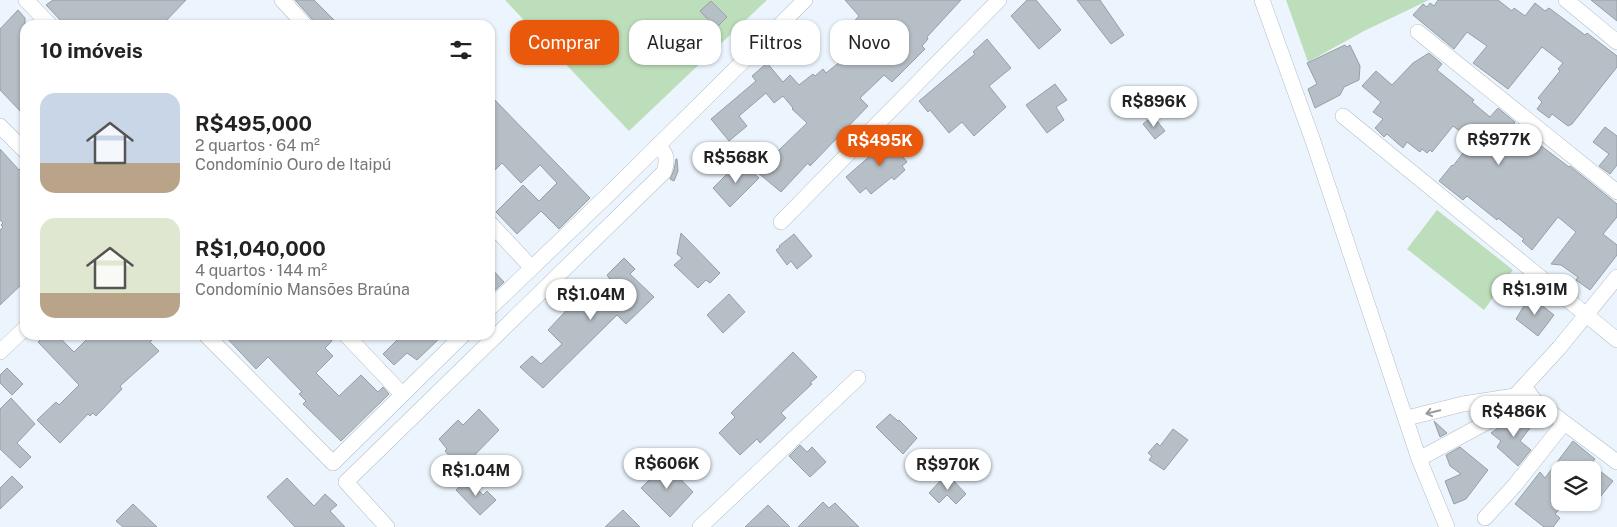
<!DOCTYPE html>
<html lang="pt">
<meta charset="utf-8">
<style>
:root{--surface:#fff;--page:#f6f6f6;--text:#222;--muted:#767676;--accent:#ea580c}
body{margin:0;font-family:"Public Sans",sans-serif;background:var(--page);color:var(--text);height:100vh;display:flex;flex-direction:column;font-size:19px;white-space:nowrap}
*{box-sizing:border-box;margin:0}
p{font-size:16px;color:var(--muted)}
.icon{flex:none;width:28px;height:28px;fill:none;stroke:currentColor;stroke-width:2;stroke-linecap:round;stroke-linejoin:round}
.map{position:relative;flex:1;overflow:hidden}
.panel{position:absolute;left:20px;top:20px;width:475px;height:320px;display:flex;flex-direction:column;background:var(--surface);border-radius:15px;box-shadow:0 1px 4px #0004}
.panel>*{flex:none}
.banner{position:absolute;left:510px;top:20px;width:475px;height:45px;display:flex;gap:10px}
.fabs{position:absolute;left:1551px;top:461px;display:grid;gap:10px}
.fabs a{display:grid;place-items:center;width:50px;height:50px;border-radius:10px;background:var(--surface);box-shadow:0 1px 4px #0004;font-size:25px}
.price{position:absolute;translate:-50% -42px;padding:0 11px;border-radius:18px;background:#fff;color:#222;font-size:16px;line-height:32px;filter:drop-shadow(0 1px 2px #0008)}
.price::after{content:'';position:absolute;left:50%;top:30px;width:15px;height:11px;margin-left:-8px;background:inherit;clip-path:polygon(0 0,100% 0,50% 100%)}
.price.selected{background:var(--accent);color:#fff}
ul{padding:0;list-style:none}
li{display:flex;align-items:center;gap:15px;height:125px;padding:0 20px}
li span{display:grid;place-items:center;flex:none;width:140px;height:100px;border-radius:15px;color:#555}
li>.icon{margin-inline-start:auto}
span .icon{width:60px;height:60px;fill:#fffc;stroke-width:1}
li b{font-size:21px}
h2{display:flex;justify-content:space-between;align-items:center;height:60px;padding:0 20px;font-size:21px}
.tag{padding:0 18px;border-radius:15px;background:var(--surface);box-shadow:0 1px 4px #0004;font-size:18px;line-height:45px}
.tag.selected{background:var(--accent);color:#fff}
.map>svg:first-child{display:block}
</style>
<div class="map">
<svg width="1617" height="527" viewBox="0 0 1617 527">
<rect width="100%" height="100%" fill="#ecf5fd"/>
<g fill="#bddeba">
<path d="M 505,0 L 767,0 L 629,131 Z"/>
<path d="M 1286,0 L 1429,0 L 1364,31 L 1308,62 Z"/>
<path d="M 1437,210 L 1513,270 L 1484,310 L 1407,249 Z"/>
</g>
<g fill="#b6bec6" stroke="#979fa6">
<path d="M 53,0 L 186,0 L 162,25 L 65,25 L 46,5 Z"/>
<path d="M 295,0 L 314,0 L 339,25 L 314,25 L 312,19 Z"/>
<path d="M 845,0 L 961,0 L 927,37 L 928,39 L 922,46 L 925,49 L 892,82 L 884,75 L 860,98 L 868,106 L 810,166 L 808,163 L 781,192 L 757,172 L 775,151 L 777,152 L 807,123 L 792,109 L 793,108 L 783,96 L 774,103 L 766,93 L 739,116 L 747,126 L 729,141 L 711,119 L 756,81 L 752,76 L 767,63 L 783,82 L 790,75 L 799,85 L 813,74 L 815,76 L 823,69 L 826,73 L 841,61 L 849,53 L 837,39 L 859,16 Z"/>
<path d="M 1027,0 L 1036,0 L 1061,30 L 1039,49 L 1011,16 Z"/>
<path d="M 1077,0 L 1100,0 L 1124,35 L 1111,44 Z"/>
<path d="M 1438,0 L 1498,0 L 1512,11 L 1514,8 L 1525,16 L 1535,3 L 1545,11 L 1549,8 L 1585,35 L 1587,33 L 1617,56 L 1617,67 L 1572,124 L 1568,126 L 1552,114 L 1549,118 L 1537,109 L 1542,102 L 1538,98 L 1560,71 L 1558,69 L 1563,63 L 1542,47 L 1508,89 L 1473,63 L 1487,46 L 1467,32 L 1454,49 L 1413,15 L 1423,4 L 1427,7 L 1430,3 L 1434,6 Z"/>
<path d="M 1591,0 L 1617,0 L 1617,21 Z"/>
<path d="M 711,1 L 727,17 L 716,28 L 700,11 Z"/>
<path d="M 18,10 L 25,18 L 25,116 L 0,90 L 0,29 Z"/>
<path d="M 987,39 L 1011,68 L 989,86 L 1006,107 L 974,136 L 962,122 L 949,133 L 930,110 L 928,112 L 919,101 L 975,54 L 973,52 Z"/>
<path d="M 1345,45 L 1347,47 L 1350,45 L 1360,66 L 1359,80 L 1344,87 L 1340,95 L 1315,108 L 1308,89 L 1317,84 L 1307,63 Z"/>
<path d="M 1429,53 L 1442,64 L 1437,70 L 1474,100 L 1472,102 L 1490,117 L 1498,108 L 1515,122 L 1514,124 L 1532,139 L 1569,167 L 1570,166 L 1617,204 L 1617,217 L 1603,234 L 1617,245 L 1617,255 L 1590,290 L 1576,280 L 1578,277 L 1561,265 L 1551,264 L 1576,232 L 1558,217 L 1532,250 L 1522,241 L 1524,239 L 1498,218 L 1497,220 L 1467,196 L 1463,200 L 1439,181 L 1452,165 L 1453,166 L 1470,144 L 1469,143 L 1472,140 L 1453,126 L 1432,152 L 1430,150 L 1427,153 L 1422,149 L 1420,152 L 1407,142 L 1403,148 L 1387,134 L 1384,137 L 1375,128 L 1383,119 L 1373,112 L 1381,102 L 1362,86 L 1376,71 L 1392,85 L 1413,63 Z"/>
<path d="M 1055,84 L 1067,100 L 1056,107 L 1064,120 L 1047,133 L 1026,105 Z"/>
<path d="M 490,95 L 590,198 L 559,229 L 541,211 L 517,234 L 496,212 L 523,185 L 539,201 L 557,183 L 540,165 L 521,183 L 502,163 L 490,175 Z"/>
<path d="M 1153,116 L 1165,131 L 1155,139 L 1143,124 Z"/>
<path d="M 1605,127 L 1617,136 L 1617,165 L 1610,174 L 1599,166 L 1609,154 L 1593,142 Z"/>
<path d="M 895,134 L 906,148 L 900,153 L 907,162 L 902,166 L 905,170 L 894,180 L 892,177 L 871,194 L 866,188 L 860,193 L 846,177 Z"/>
<path d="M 0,149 L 19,170 L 25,164 L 25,281 L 0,305 L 0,230 L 3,227 L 1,225 L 3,223 L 0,220 Z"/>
<path d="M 676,159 L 677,159 L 678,171 L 674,181 L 670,179 L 674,170 Z"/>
<path d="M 740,161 L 759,178 L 730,207 L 713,188 Z"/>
<path d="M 681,233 L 720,273 L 710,283 L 706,280 L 698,288 L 674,265 L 682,258 L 677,254 Z"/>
<path d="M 794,234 L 812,256 L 797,269 L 791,261 L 787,265 L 776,250 L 780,247 L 779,246 Z"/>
<path d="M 624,258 L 635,269 L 630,274 L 654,297 L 626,324 L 617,315 L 543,388 L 520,367 L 532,356 L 541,364 L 562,344 L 548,330 L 577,299 L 585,307 L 611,281 L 607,275 Z"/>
<path d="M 490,267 L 504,282 L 490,295 Z"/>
<path d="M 729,294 L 745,312 L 723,333 L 707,315 Z"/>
<path d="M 1530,296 L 1554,315 L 1538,336 L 1516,319 Z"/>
<path d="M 45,335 L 57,335 L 74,352 L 91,335 L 157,335 L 150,342 L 159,351 L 120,386 L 122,389 L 96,416 L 93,413 L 90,416 L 88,414 L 60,443 L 37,420 L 56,402 L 59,405 L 79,385 L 38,342 Z"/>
<path d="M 224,335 L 326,335 L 332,341 L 325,348 L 333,356 L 316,373 L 339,396 L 361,375 L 378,392 L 383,387 L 389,394 L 341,441 L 303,404 L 306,401 L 299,394 L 302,392 L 268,357 L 256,369 Z"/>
<path d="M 402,335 L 443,335 L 417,360 L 407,353 L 394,365 L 383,354 Z"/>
<path d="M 793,352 L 817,377 L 810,383 L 812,384 L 781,413 L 786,418 L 760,443 L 757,439 L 740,455 L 719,433 L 735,417 L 731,413 Z"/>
<path d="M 7,368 L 23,384 L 12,395 L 0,383 L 0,375 Z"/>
<path d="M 11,398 L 35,424 L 17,443 L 31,457 L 20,468 L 0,449 L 0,409 Z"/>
<path d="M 479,409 L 499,430 L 464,466 L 456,457 L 453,460 L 445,451 L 447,449 L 439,439 L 458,420 L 463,425 Z"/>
<path d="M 1521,411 L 1534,423 L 1520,441 L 1531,450 L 1518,466 L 1497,447 L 1501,441 L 1491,433 L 1507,421 L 1511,424 Z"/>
<path d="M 890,414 L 898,421 L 899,420 L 917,438 L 903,454 L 876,427 Z"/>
<path d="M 1434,421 L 1447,433 L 1440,437 Z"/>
<path d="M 1173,429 L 1188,440 L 1164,470 L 1149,460 L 1152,456 L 1148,453 L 1157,443 L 1160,446 Z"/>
<path d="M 1573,441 L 1595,459 L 1587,470 L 1560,470 L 1560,509 L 1555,514 L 1560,518 L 1553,527 L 1544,527 L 1515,504 L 1540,472 L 1545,478 Z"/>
<path d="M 800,445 L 807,452 L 812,447 L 826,462 L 810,477 L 789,456 Z"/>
<path d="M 1460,447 L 1488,470 L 1466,499 L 1454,504 L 1445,481 L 1461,474 L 1450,466 L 1446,455 Z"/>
<path d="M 666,464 L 693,492 L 670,517 L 641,488 Z"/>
<path d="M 1592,465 L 1613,481 L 1592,507 Z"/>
<path d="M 12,476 L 23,487 L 0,509 L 0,488 Z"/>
<path d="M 287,478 L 314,506 L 325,494 L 337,505 L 330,511 L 345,527 L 295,527 L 267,497 Z"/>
<path d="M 951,478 L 966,494 L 956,504 L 947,495 L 939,503 L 929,493 L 942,479 L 946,484 Z"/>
<path d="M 468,479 L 483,495 L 487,491 L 496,500 L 480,515 L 456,490 Z"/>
<path d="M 823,502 L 829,508 L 835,503 L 859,527 L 798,527 Z"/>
<path d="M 133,504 L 157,527 L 123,527 L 116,521 Z"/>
<path d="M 768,505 L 790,527 L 745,527 Z"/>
<path d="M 623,510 L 640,527 L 605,527 Z"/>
</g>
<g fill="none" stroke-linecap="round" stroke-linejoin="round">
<defs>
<g id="minor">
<path d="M 26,0 L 50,25"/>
<path d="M 282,0 L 305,25"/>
<path d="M 1262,0 L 1313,141 L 1419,459 L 1447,527"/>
<path d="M 1566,0 L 1617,42"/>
<path d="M 1418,32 L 1617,192"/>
<path d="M 1343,116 L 1617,340"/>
<path d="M 0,126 L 25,151"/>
<path d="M 781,222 L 999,0"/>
<path d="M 490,223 L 531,267"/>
<path d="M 490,308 L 612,191 L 805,0"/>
<path d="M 206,335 L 333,463 L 463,335"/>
<path d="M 346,335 L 402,394"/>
<path d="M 0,352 L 25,328"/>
<path d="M 1524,386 L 1534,400 L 1617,462"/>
<path d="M 1407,418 L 1463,404 L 1515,396"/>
<path d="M 1419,459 L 1502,414 L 1515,396 L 1559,348 L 1617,277"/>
<path d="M 1485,518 L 1515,485 L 1564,423"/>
<path d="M 387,527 L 346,482 L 664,172 C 668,160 667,154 658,145"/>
<path d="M 700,527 L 858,378"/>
</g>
</defs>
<use href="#minor" stroke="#b4bdc4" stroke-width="16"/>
<use href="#minor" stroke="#fff" stroke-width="15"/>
</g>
<defs><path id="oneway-shaft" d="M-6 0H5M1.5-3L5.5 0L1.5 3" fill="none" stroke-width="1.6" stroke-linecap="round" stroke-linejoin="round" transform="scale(1.25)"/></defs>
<use stroke="#9a9b9c" href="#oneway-shaft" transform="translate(1433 412) rotate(166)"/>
</svg>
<div class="fabs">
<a><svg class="icon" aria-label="layers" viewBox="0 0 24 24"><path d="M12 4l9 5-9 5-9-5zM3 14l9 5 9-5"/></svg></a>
</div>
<b class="price" style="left:1154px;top:128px">R$896K</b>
<b class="price" style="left:1499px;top:166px">R$977K</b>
<b class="price selected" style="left:880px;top:167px">R$495K</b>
<b class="price" style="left:736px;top:184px">R$568K</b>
<b class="price" style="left:1535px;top:316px">R$1.91M</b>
<b class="price" style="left:591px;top:321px">R$1.04M</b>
<b class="price" style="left:1514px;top:438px">R$486K</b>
<b class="price" style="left:667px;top:490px">R$606K</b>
<b class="price" style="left:948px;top:491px">R$970K</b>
<b class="price" style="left:476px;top:497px">R$1.04M</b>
<div class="banner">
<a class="tag selected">Comprar</a>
<a class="tag">Alugar</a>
<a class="tag">Filtros</a>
<a class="tag">Novo</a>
</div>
<section class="panel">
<h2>10 imóveis<svg class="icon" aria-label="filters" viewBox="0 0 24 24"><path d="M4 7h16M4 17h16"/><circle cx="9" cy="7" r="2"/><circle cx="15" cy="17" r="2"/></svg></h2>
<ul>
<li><span style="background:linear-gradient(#c9d6e8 70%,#b9a48a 0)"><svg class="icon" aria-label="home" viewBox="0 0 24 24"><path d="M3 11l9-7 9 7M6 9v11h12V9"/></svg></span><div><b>R$495,000</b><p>2 quartos · 64 m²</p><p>Condomínio Ouro de Itaipú</p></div></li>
<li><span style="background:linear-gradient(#dfe7d0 75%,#b9a48a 0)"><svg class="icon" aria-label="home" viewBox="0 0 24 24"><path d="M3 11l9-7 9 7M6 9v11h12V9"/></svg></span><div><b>R$1,040,000</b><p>4 quartos · 144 m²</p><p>Condomínio Mansões Braúna</p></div></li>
</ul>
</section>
</div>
